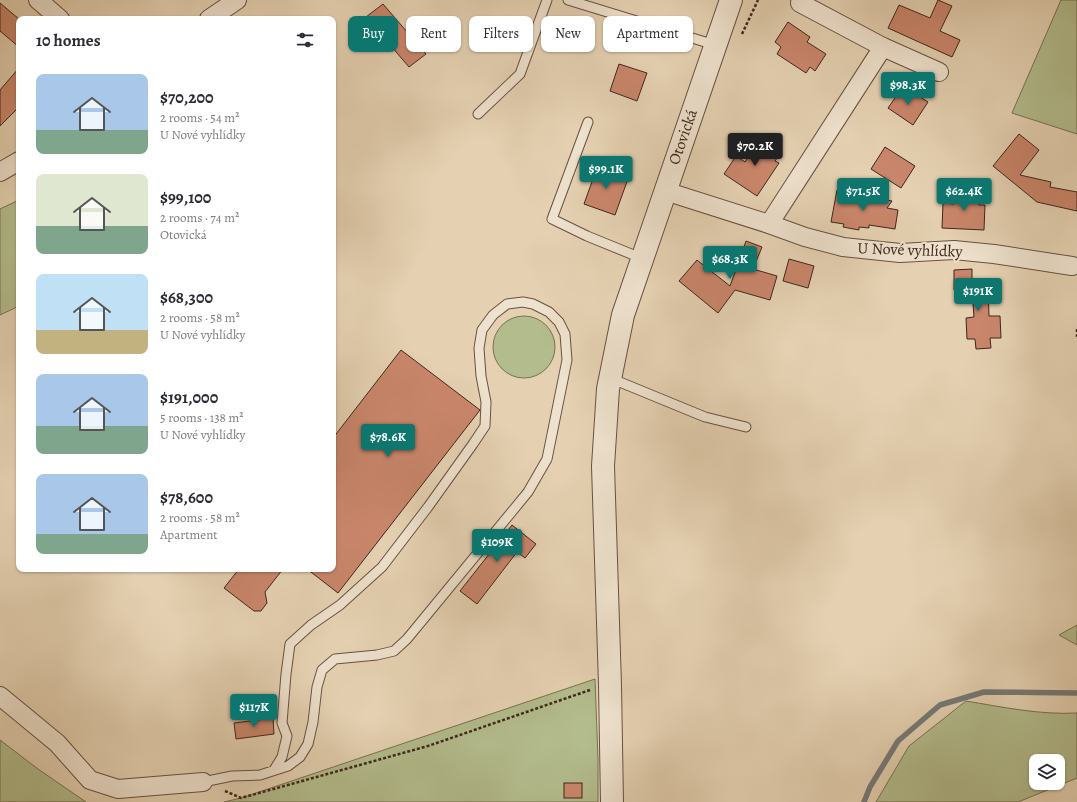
<!DOCTYPE html>
<meta charset="utf-8">
<style>
:root{--surface:#fff;--page:#f2f2f3;--text:#2b2b33;--muted:#7c7c81;--accent:#0f766e}
body{margin:0;font-family:Alegreya,serif;background:var(--page);color:var(--text);height:100vh;display:flex;flex-direction:column;font-size:15px;white-space:nowrap}
*{box-sizing:border-box;margin:0}
p{font-size:13px;color:var(--muted)}
.icon{flex:none;width:22px;height:22px;fill:none;stroke:currentColor;stroke-width:2;stroke-linecap:round;stroke-linejoin:round}
.map{position:relative;flex:1;overflow:hidden}
.details{position:absolute;left:16px;top:16px;width:320px;height:556px;display:flex;flex-direction:column;background:var(--surface);border-radius:8px;box-shadow:0 1px 3px #0004}
.details>*{flex:none}
.guide{position:absolute;left:348px;top:16px;width:380px;height:36px;display:flex;gap:8px}
.controls{position:absolute;left:1029px;top:754px;display:grid;gap:8px}
.controls a{display:grid;place-items:center;width:36px;height:36px;border-radius:8px;background:var(--surface);box-shadow:0 1px 3px #0004;font-size:20px}
.price{position:absolute;translate:-50% -34px;padding:0 9px;border-radius:4px;background:var(--accent);color:#fff;font-size:13px;line-height:26px;filter:drop-shadow(0 1px 2px #0008)}
.price::after{content:'';position:absolute;left:50%;top:24px;width:12px;height:9px;margin-left:-6px;background:inherit;clip-path:polygon(0 0,100% 0,50% 100%)}
.price.selected{background:#222;color:#fff}
ul{padding:0;list-style:none}
li{display:flex;align-items:center;gap:12px;height:100px;padding:0 20px}
li span{display:grid;place-items:center;flex:none;width:112px;height:80px;border-radius:8px;color:#555}
li>.icon{margin-inline-start:auto}
span .icon{width:48px;height:48px;fill:#fffc;stroke-width:1}
li b{font-size:17px}
h2{display:flex;justify-content:space-between;align-items:center;height:48px;padding:0 20px;font-size:17px}
.chip{padding:0 14px;border-radius:8px;background:var(--surface);box-shadow:0 1px 3px #0004;font-size:14px;line-height:36px}
.chip.selected{background:var(--accent);color:#fff}
.map>svg:first-child{display:block}
</style>
<div class="map">
<svg width="1077" height="802" viewBox="0 0 1077 802">
<rect width="100%" height="100%" fill="#e5d1b2"/>
<filter id="stains"><feTurbulence type="fractalNoise" baseFrequency=".005" numOctaves="4"/><feColorMatrix values="0 0 0 0 .2 0 0 0 0 .09 0 0 0 0 .02 0 0 0 .5 -.17"/></filter>
<radialGradient id="worn" r=".72"><stop offset=".6" stop-color="#630" stop-opacity="0"/><stop offset="1" stop-color="#630" stop-opacity=".3"/></radialGradient>
<g fill="#b3bc8d" stroke="#787154" fill-rule="evenodd">
<path d="M 1061,0 L 1077,0 L 1077,134 L 1012,113 Z"/>
<path d="M 19,200 L 19,306 L 0,315 L 0,209 Z"/>
<circle cx="524" cy="347" r="31"/>
<path d="M 1077,625 L 1077,645 L 1059,635 Z"/>
<path d="M 595,679 L 598,759 L 598,802 L 224,802 L 241,798 Z"/>
<path d="M 966,701 C 1002,707 1040,715 1077,713 L 1077,778 L 1018,802 L 876,802 L 909,746 ZM 1036,761 L 1058,761 L 1058,783 L 1036,783 Z"/>
<path d="M 0,740 L 38,769 L 86,802 L 0,802 Z"/>
</g>
<g fill="none" stroke-linecap="round" stroke-linejoin="round">
<path stroke="#767b79" stroke-width="5.5" d="M 864,802 L 870,787 L 898,741 L 940,705 L 984,692 L 1077,693"/>
</g>
<g fill="#ca866c" stroke="#3e261c">
<path d="M 938,0 L 952,6 L 940,31 L 960,40 L 952,57 L 888,28 L 899,5 L 930,18 Z"/>
<path d="M 0,3 L 19,19 L 19,47 L 0,31 Z"/>
<path d="M 383,4 L 426,54 L 409,67 L 366,17 Z"/>
<path d="M 788,22 L 810,37 L 807,42 L 826,54 L 815,71 L 810,67 L 806,73 L 777,54 L 781,47 L 775,42 Z"/>
<path d="M 619,64 L 647,73 L 637,101 L 610,91 Z"/>
<path d="M 19,68 L 19,107 L 0,126 L 0,90 Z"/>
<path d="M 908,89 L 928,102 L 913,125 L 888,108 L 900,91 L 905,95 Z"/>
<path d="M 1019,134 L 1039,150 L 1020,175 L 1051,182 L 1050,187 L 1077,192 L 1077,211 L 1037,202 L 993,166 Z"/>
<path d="M 761,138 L 782,151 L 775,161 L 779,163 L 757,196 L 724,174 L 736,156 L 745,162 Z"/>
<path d="M 885,147 L 915,166 L 901,188 L 871,169 Z"/>
<path d="M 598,165 L 629,176 L 615,215 L 584,204 Z"/>
<path d="M 837,190 L 892,201 L 887,208 L 898,210 L 895,229 L 869,225 L 869,228 L 859,227 L 859,230 L 843,227 L 844,224 L 831,222 Z"/>
<path d="M 954,191 L 980,192 L 979,205 L 985,205 L 984,230 L 942,228 L 943,203 L 954,204 Z"/>
<path d="M 746,241 L 762,247 L 753,269 L 777,276 L 770,300 L 735,290 L 718,313 L 679,281 L 697,260 L 730,286 Z"/>
<path d="M 789,259 L 814,266 L 808,288 L 783,281 Z"/>
<path d="M 972,269 L 972,286 L 988,285 L 989,316 L 1000,316 L 1001,338 L 990,338 L 991,348 L 976,349 L 975,339 L 967,339 L 966,318 L 974,317 L 972,289 L 954,290 L 954,270 Z"/>
<path d="M 401,350 L 480,410 L 338,593 L 307,569 L 333,569 L 333,438 Z"/>
<path d="M 512,525 L 536,544 L 525,558 L 517,552 L 477,604 L 460,591 Z"/>
<path d="M 239,569 L 283,569 L 265,592 L 267,603 L 261,611 L 254,611 L 224,588 Z"/>
<path d="M 273,718 L 274,734 L 236,739 L 234,723 Z"/>
<rect x="564" y="783" width="18" height="15"/>
</g>
<g fill="none" stroke-linecap="round" stroke-linejoin="round">
<defs>
<g id="service">
<path d="M 568,0 L 715,45"/>
<path d="M 478,114 L 520,74 L 547,0"/>
<path d="M 588,122 L 552,219 L 587,236 L 641,258"/>
<path d="M 610,378 L 705,417 L 746,427"/>
<path d="M 203,782 L 232,776 L 260,775 L 288,766 L 300,757 L 308,744 L 313,722 L 317,687 L 322,670 L 335,659 L 377,655 L 394,651 L 407,639 L 528,492 L 547,459 L 567,360 L 565,334 L 559,322 L 549,312 L 533,304 L 523,302 L 507,304 L 493,315 L 482,330 L 479,348 L 481,376 L 486,402 L 485,426 L 473,444 L 428,507 L 382,567 L 340,605 L 311,625 L 290,644 L 286,674 L 282,723 L 287,736 L 282,757 L 274,770"/>
</g>
<g id="minor">
<path d="M 38,0 L 60,19"/>
<path d="M 800,3 L 883,47 L 939,72"/>
<path d="M 209,19 L 237,0"/>
<path d="M 0,172 L 19,161"/>
<path d="M 665,191 L 769,224 L 805,237 L 843,247 L 900,253 L 954,250 L 994,254 L 1072,266"/>
<path d="M 769,224 L 883,47"/>
<path d="M 0,696 L 57,743 L 90,780 L 118,789 L 203,782"/>
</g>
<path id="tertiary" d="M 612,802 L 610,685 L 603,466 L 608,389 L 623,315 L 731,0"/>
</defs>
<use href="#service" stroke="#685142" stroke-width="11"/>
<use href="#minor" stroke="#685142" stroke-width="20"/>
<use href="#tertiary" stroke="#685142" stroke-width="24"/>
<g stroke="#3e261c" stroke-width="2.5" stroke-dasharray="3 2" stroke-linecap="butt">
<path d="M 742,34 L 758,0"/>
<path d="M 1077,329 L 1077,339"/>
<path d="M 225,791 L 241,798 L 428,746 L 590,690"/>
</g>
<use href="#service" stroke="#eee1cd" stroke-width="9"/>
<use href="#minor" stroke="#eee1cd" stroke-width="18"/>
<use href="#tertiary" stroke="#eee1cd" stroke-width="22"/>
</g>
<g text-anchor="middle" dominant-baseline="central" stroke-width="4" stroke-linejoin="round" paint-order="stroke">
<g font-size="16" fill="#3e261c" stroke="#eee1cd">
<text transform="translate(683 137) rotate(-71)">Otovická</text>
<text transform="translate(910 250) rotate(2)">U Nové vyhlídky</text>
</g>
</g>
<rect width="100%" height="100%" filter="url(#stains)"/>
<rect width="100%" height="100%" fill="url(#worn)"/>
</svg>
<div class="controls">
<a><svg class="icon" aria-label="layers" viewBox="0 0 24 24"><path d="M12 4l9 5-9 5-9-5zM3 14l9 5 9-5"/></svg></a>
</div>
<b class="price" style="left:908px;top:106px">$98.3K</b>
<b class="price selected" style="left:755px;top:167px">$70.2K</b>
<b class="price" style="left:606px;top:190px">$99.1K</b>
<b class="price" style="left:863px;top:212px">$71.5K</b>
<b class="price" style="left:964px;top:212px">$62.4K</b>
<b class="price" style="left:730px;top:280px">$68.3K</b>
<b class="price" style="left:978px;top:312px">$191K</b>
<b class="price" style="left:388px;top:458px">$78.6K</b>
<b class="price" style="left:497px;top:563px">$109K</b>
<b class="price" style="left:254px;top:728px">$117K</b>
<div class="guide">
<a class="chip selected">Buy</a>
<a class="chip">Rent</a>
<a class="chip">Filters</a>
<a class="chip">New</a>
<a class="chip">Apartment</a>
</div>
<section class="details">
<h2>10 homes<svg class="icon" aria-label="filters" viewBox="0 0 24 24"><path d="M4 7h16M4 17h16"/><circle cx="9" cy="7" r="2"/><circle cx="15" cy="17" r="2"/></svg></h2>
<ul>
<li><span style="background:linear-gradient(#a9c7e8 70%,#7fa58c 0)"><svg class="icon" aria-label="home" viewBox="0 0 24 24"><path d="M3 11l9-7 9 7M6 9v11h12V9"/></svg></span><div><b>$70,200</b><p>2 rooms · 54 m²</p><p>U Nové vyhlídky</p></div></li>
<li><span style="background:linear-gradient(#dfe7d0 65%,#7fa58c 0)"><svg class="icon" aria-label="home" viewBox="0 0 24 24"><path d="M3 11l9-7 9 7M6 9v11h12V9"/></svg></span><div><b>$99,100</b><p>2 rooms · 74 m²</p><p>Otovická</p></div></li>
<li><span style="background:linear-gradient(#bfe0f5 70%,#c2b280 0)"><svg class="icon" aria-label="home" viewBox="0 0 24 24"><path d="M3 11l9-7 9 7M6 9v11h12V9"/></svg></span><div><b>$68,300</b><p>2 rooms · 58 m²</p><p>U Nové vyhlídky</p></div></li>
<li><span style="background:linear-gradient(#a9c7e8 65%,#7fa58c 0)"><svg class="icon" aria-label="home" viewBox="0 0 24 24"><path d="M3 11l9-7 9 7M6 9v11h12V9"/></svg></span><div><b>$191,000</b><p>5 rooms · 138 m²</p><p>U Nové vyhlídky</p></div></li>
<li><span style="background:linear-gradient(#a9c7e8 75%,#7fa58c 0)"><svg class="icon" aria-label="home" viewBox="0 0 24 24"><path d="M3 11l9-7 9 7M6 9v11h12V9"/></svg></span><div><b>$78,600</b><p>2 rooms · 58 m²</p><p>Apartment</p></div></li>
</ul>
</section>
</div>
